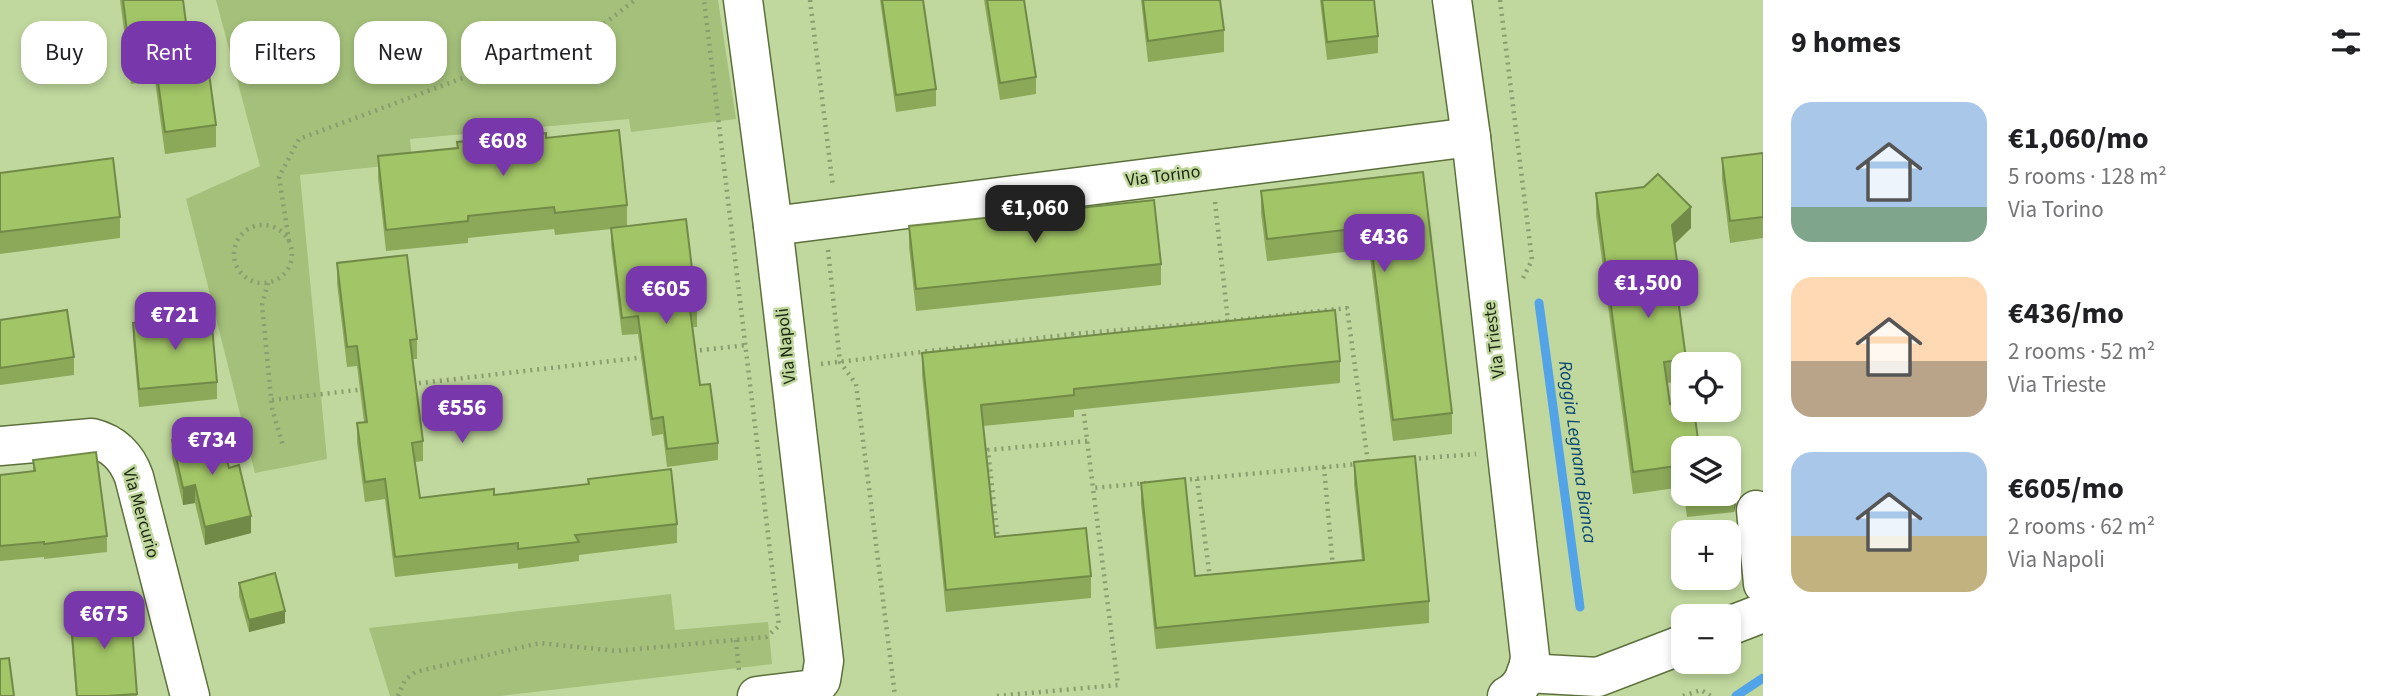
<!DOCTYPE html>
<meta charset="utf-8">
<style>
:root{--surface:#fff;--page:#f2f2f2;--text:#202124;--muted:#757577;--accent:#7838ac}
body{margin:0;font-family:"Source Sans 3",sans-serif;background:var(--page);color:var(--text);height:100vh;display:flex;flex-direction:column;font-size:26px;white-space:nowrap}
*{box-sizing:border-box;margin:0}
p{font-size:23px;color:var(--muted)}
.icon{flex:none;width:38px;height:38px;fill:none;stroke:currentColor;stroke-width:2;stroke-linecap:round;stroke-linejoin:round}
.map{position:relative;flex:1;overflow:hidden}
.details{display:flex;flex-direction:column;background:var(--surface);width:630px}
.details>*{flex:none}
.top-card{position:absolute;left:21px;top:21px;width:665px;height:63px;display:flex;gap:14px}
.buttons{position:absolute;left:1671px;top:352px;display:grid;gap:14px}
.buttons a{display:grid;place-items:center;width:70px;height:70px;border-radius:14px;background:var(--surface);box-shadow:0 4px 10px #0003;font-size:35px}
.price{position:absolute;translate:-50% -60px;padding:0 16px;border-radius:14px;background:var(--accent);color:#fff;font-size:23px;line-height:46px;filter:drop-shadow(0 2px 4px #0008)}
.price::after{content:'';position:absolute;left:50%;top:42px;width:21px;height:16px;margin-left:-10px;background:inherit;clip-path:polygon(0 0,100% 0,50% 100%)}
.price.selected{background:#222;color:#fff}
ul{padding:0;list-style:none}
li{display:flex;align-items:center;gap:21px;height:175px;padding:0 28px}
li span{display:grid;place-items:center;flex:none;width:196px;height:140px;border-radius:21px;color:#555}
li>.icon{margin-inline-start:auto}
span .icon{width:84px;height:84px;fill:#fffc;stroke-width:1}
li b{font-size:30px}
h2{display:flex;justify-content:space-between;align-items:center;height:84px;padding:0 28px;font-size:30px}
.pill{padding:0 24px;border-radius:21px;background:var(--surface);box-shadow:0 4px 10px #0003;font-size:24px;line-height:63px}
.pill.selected{background:var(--accent);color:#fff}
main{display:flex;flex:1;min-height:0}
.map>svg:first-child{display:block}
</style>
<main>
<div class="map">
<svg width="1763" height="696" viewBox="0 0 1763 696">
<rect width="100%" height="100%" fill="#c0d89e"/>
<g fill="#a4c07a">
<path d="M 216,0 L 718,0 L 736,119 L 631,132 L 629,119 L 410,139 L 412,163 L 300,175 L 327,459 L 255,473 L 186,199 L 260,166 Z"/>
<path d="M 671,594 L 675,630 L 768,622 L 772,664 L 500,696 L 390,696 L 369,628 Z"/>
</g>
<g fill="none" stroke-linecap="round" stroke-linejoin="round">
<g stroke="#52a3e7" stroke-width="9">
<path d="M 1539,303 L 1580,607"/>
<path d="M 1736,696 L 1763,678"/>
</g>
<defs>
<g id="minor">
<path d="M 743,0 L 773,226 L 824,661 L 821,680 L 814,689"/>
<path d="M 1452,0 L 1471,137 L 1530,657 C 1528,674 1522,689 1507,696"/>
<path d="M 773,226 L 1471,137"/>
<path d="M 0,446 L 92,438 C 113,443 127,457 134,477 L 190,696"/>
<path d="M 1756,510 L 1763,584"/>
<path d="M 1729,626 L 1763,613"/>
<path d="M 1526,673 L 1598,677 L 1684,644"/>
<path d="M 757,696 L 814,689"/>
</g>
</defs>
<use href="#minor" stroke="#5c703b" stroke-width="41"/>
<g stroke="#8a9d6f" stroke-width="4.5" stroke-dasharray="2 5" stroke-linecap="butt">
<path d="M 810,0 L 833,187"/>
<path d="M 1500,0 L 1532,260 L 1522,280"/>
<path d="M 1215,202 L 1228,321 L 1347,308 L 1368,463"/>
<circle cx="263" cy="254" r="29"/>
<path d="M 289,241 L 279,177 L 299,139 L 600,27 L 635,0"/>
<path d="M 828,250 L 840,362 L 856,384 L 895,696"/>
<path d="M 268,283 L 262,305 L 272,408 L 283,446"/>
<path d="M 1074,342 L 1073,334 L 1228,321"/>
<path d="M 693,351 L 747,345"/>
<path d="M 821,364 L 1073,334"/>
<path d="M 412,384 L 646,357"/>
<path d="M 272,400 L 365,389"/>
<path d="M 1083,407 L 1093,488 L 1146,483"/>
<path d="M 1412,459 L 1476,454"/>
<path d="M 1324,467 L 1333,568"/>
<path d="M 1197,479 L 1210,578"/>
<path d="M 1183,480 L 1359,464"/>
<path d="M 998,541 L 988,450 L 1087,441"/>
<path d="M 736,640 L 739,671"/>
<path d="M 398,696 L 405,680 L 415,672 L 540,643 L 616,651 L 766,637 L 779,626 L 704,0"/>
<path d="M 997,696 L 1118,685 L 1093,488"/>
<path d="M 1683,696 L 1701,690 L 1711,696"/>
</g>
<use href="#minor" stroke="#fff" stroke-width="38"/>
</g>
<g fill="#8ba959">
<path d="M 120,0 L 183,0 L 190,53 L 216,125 L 216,147 L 165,154 L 155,81 L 131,84 Z"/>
<path d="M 880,0 L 923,0 L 936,89 L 936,106 L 896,112 Z"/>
<path d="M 984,0 L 1024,0 L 1036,77 L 1036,94 L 1000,100 Z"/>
<path d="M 1141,0 L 1220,0 L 1224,30 L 1224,52 L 1148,62 Z"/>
<path d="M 1320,0 L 1374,0 L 1378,36 L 1378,53 L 1327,60 Z"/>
<path d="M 546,138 L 627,205 L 627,226 L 697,310 L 697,327 L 693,327 L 700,385 L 718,443 L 718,460 L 667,467 L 663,434 L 652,436 L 638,334 L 622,335 L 611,245 L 611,229 L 555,235 L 554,229 L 468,238 L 468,243 L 386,251 L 378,178 L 378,156 Z"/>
<path d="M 1763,153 L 1763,238 L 1730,243 L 1722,179 L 1722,158 Z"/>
<path d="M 1423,172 L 1452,413 L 1452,434 L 1393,441 L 1369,249 L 1267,261 L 1261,213 L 1261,191 Z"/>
<path d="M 0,173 L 120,217 L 120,238 L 0,254 Z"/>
<path d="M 1596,193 L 1691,228 L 1675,244 L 1677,261 L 1677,282 L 1676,283 L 1686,364 L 1684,364 L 1684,381 L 1667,383 L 1670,404 L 1699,447 L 1730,443 L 1736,504 L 1734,512 L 1687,517 L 1684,494 L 1729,494 L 1729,448 L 1684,448 L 1684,492 L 1683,487 L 1633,494 L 1596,215 Z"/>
<path d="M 909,226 L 1161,264 L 1161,285 L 916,311 L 909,247 Z"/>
<path d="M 337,263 L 417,339 L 417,359 L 412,359 L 423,441 L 423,461 L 415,462 L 420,498 L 494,495 L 588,484 L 588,479 L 677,524 L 677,543 L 579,555 L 579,561 L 518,569 L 518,563 L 395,577 L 385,499 L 365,502 L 357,443 L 357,423 L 364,422 L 357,366 L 347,367 L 337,283 Z"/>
<path d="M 0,320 L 74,357 L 74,375 L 0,385 Z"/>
<path d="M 133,323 L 217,382 L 217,399 L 139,407 L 133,340 Z"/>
<path d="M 922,353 L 1340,361 L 1340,383 L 1074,410 L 1074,417 L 983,426 L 995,537 L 1091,576 L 1091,598 L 946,612 L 922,375 Z"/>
<path d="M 172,440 L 229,468 L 251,533 L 205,545 L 195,503 L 183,505 L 172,457 Z"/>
<path d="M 33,460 L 107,536 L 107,552 L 44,559 L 44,557 L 0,561 L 0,475 L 33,471 Z"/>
<path d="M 1354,462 L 1429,601 L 1429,623 L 1156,649 L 1141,504 L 1141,483 L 1195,576 L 1362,560 L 1354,484 Z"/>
<path d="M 239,583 L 285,623 L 249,632 L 239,596 Z"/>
<path d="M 130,604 L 137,696 L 76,696 L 70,625 L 70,608 Z"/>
</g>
<g fill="#718a48">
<path d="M 1691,207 L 1691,228 L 1672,246 L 1672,225 Z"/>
<path d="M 1736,482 L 1736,504 L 1734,512 L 1734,490 Z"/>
<path d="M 195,485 L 195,503 L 183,505 L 183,488 Z"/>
<path d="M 251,516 L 251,533 L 205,545 L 205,527 Z"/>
<path d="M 285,611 L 285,623 L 249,632 L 249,620 Z"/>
</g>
<g fill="#a2c567" stroke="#718a48" stroke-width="2">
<path d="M 123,0 L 183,0 L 190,53 L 206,51 L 216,125 L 165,132 L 155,60 L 131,63 Z"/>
<path d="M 882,0 L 923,0 L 936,89 L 896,95 Z"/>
<path d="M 987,0 L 1024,0 L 1036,77 L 1000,83 Z"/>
<path d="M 1143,0 L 1220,0 L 1224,30 L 1148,41 Z"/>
<path d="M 1322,0 L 1374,0 L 1378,36 L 1327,42 Z"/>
<path d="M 619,130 L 627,205 L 555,213 L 554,207 L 468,216 L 468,221 L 386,230 L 378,156 L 458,148 L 457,142 L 546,133 L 546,138 Z"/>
<path d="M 1763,153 L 1763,217 L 1730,221 L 1722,158 Z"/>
<path d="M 113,158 L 120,217 L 0,232 L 0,173 Z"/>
<path d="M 1423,172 L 1452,413 L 1393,420 L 1369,227 L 1267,239 L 1261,191 Z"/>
<path d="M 1658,174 L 1691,207 L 1672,225 L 1677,261 L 1673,261 L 1686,359 L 1664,362 L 1670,404 L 1684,402 L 1684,410 L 1694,410 L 1699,447 L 1730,443 L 1736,482 L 1734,490 L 1729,491 L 1729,448 L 1684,448 L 1684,470 L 1683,465 L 1633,472 L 1596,193 L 1644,187 Z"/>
<path d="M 1154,200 L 1161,264 L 916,289 L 909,226 Z"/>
<path d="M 686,219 L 697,310 L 690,310 L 700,385 L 710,384 L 718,443 L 667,449 L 663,417 L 652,419 L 638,316 L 622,318 L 611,228 Z"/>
<path d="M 407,255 L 417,339 L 410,340 L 423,441 L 412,443 L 420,498 L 494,489 L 494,495 L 589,484 L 588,479 L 671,469 L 677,524 L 575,535 L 579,542 L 518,549 L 518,543 L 395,557 L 385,479 L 365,482 L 357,423 L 367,422 L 357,346 L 347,347 L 337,263 Z"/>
<path d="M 67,310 L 74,357 L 0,368 L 0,320 Z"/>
<path d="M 1335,310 L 1340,361 L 1074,389 L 1074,395 L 981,405 L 995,537 L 1086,528 L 1091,576 L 946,590 L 922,353 Z"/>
<path d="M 211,315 L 217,382 L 139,389 L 133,323 Z"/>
<path d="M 219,428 L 229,468 L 239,465 L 251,516 L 205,527 L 195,485 L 183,488 L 172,440 Z"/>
<path d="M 96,452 L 107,536 L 44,544 L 44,542 L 0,546 L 0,475 L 35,471 L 33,460 Z"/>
<path d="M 1415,456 L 1429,601 L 1156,628 L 1141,483 L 1185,478 L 1195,576 L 1364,560 L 1354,462 Z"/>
<path d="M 1686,494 L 1706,494 L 1687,496 Z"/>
<path d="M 275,573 L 285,611 L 249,620 L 239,583 Z"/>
<path d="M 130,604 L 137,694 L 107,696 L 77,696 L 70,608 Z"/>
<path d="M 9,658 L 14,696 L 0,696 L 0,659 Z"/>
</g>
<g text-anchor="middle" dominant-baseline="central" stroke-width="5" stroke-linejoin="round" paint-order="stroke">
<g font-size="18" fill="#1d2610" stroke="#c0d89e">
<text transform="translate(1163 176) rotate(-7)">Via Torino</text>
<text transform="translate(1494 340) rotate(-97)">Via Trieste</text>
<text transform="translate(786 346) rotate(-96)">Via Napoli</text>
<text transform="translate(141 513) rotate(74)">Via Mercurio</text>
</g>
<g font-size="19" font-style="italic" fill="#064672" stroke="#c0d89e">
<text transform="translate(1577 452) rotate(82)">Roggia Legnana Bianca</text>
</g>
</g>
</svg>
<div class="buttons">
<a><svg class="icon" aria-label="locate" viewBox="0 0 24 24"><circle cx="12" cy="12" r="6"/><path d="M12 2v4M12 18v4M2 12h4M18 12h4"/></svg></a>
<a><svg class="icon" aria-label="layers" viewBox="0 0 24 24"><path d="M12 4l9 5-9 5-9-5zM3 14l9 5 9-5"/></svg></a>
<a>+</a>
<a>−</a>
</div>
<b class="price" style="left:503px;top:178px">€608</b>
<b class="price selected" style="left:1035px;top:245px">€1,060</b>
<b class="price" style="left:1384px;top:274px">€436</b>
<b class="price" style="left:1648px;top:320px">€1,500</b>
<b class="price" style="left:666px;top:326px">€605</b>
<b class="price" style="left:175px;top:352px">€721</b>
<b class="price" style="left:462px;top:445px">€556</b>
<b class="price" style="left:212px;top:477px">€734</b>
<b class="price" style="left:104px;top:651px">€675</b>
<div class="top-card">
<a class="pill">Buy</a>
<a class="pill selected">Rent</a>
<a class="pill">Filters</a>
<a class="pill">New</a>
<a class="pill">Apartment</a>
</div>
</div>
<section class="details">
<h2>9 homes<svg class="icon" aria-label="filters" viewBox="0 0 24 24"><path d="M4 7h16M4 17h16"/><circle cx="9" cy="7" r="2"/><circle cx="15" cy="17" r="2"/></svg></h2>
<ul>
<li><span style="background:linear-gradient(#a9c7e8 75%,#7fa58c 0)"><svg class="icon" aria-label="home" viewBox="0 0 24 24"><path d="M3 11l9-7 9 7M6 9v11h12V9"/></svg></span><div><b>€1,060/mo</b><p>5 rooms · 128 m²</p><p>Via Torino</p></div></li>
<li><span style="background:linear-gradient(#ffd9b3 60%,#b9a48a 0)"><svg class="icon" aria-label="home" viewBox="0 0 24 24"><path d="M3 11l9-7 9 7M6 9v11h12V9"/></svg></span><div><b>€436/mo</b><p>2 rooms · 52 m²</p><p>Via Trieste</p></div></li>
<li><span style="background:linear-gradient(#a9c7e8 60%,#c2b280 0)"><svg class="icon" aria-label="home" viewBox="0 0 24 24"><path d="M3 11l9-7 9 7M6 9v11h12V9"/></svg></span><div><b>€605/mo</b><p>2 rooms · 62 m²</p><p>Via Napoli</p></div></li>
</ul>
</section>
</main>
